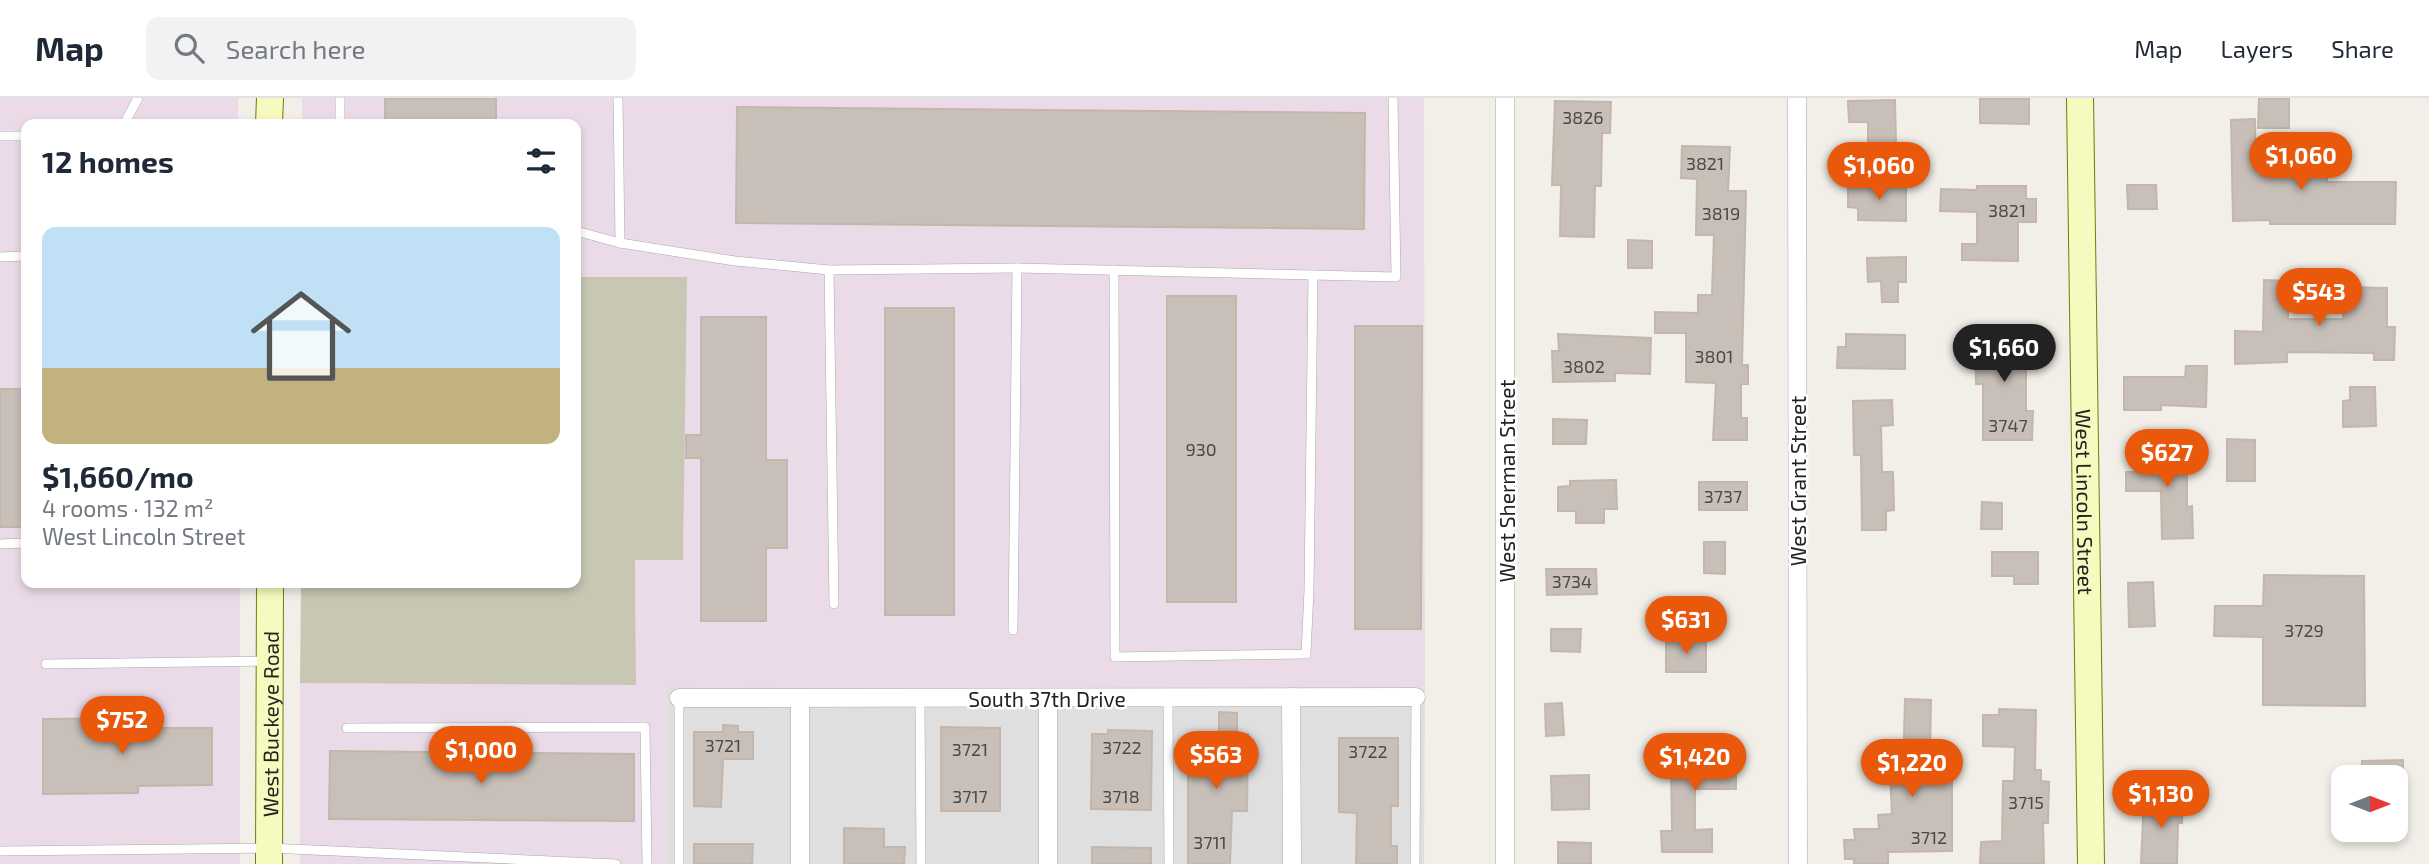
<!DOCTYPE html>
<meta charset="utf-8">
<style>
:root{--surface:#fff;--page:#f2f2f3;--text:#1f2937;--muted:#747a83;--line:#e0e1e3;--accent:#ea580c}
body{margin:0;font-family:"Exo 2",sans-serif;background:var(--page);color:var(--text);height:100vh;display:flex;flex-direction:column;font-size:26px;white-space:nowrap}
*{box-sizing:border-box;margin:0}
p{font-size:23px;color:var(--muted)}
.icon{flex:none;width:38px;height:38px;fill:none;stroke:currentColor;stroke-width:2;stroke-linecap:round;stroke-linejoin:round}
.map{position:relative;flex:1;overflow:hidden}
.sheet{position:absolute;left:21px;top:21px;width:560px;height:469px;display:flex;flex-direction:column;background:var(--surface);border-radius:14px;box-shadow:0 4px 10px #0003}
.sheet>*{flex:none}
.needle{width:46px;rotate:90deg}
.buttons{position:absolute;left:2331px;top:667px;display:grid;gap:14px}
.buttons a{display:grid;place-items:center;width:77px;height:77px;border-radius:14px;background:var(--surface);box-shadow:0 4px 10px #0003;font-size:35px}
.price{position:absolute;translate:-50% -60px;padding:0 16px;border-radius:24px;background:var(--accent);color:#fff;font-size:23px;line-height:46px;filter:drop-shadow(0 2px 4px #0008)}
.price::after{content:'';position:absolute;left:50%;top:42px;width:21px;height:16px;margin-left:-10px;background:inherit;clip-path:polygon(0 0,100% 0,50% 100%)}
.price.active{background:#222;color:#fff}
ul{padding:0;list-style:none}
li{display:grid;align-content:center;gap:14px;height:371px;padding:0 21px}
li+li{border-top:2px solid var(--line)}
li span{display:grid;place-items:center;height:217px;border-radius:14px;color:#555}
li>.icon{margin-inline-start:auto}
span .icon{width:126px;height:126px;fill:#fffc;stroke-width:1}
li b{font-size:30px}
h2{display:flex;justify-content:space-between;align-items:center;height:84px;padding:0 21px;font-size:30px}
header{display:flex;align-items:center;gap:42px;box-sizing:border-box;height:98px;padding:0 35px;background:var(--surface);border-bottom:2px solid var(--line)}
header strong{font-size:33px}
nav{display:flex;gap:38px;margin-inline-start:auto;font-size:24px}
.search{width:490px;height:63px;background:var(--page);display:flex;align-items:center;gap:18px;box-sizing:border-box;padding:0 24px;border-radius:14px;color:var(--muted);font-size:26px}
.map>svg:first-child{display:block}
</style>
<header>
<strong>Map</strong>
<div class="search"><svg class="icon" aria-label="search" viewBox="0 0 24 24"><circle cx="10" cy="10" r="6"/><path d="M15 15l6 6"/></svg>Search here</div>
<nav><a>Map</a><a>Layers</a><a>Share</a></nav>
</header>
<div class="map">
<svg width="2429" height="766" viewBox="0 0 2429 766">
<rect width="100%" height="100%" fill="#f2efe9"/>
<path fill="#e0dfdf" d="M 667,588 L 1425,595 L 1424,766 L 667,766 Z"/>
<g fill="#ebdbe8">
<path d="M 0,0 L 238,0 L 238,26 L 26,26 L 26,485 L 240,485 L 240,766 L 0,766 Z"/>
<path d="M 302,0 L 1424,0 L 1425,595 L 667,588 L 667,766 L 300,766 L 300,585 L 636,586 L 635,462 L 683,462 L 686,179 L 576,179 L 576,26 L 302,26 Z"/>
</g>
<path fill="#c7c7b4" d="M 576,179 L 687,179 L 683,462 L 635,462 L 636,587 L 300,585 L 301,485 L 576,485 Z"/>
<g fill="#c7bfb8" stroke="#c4b6ab" stroke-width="2">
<path d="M 385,0 L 496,0 L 496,24 L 385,23 Z"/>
<path d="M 2259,0 L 2289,0 L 2289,30 L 2258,30 Z"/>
<path d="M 1980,1 L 2029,1 L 2029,26 L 1980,25 Z"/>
<path d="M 1895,2 L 1896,46 L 1868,47 L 1868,24 L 1849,24 L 1848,3 Z"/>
<path d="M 1555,3 L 1611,4 L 1610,35 L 1602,35 L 1601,88 L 1595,88 L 1594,139 L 1560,138 L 1561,87 L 1552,87 Z"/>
<path d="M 737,9 L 1365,15 L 1364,131 L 736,125 Z"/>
<path d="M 2255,21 L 2256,73 L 2327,73 L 2327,84 L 2396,84 L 2395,126 L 2270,126 L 2270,122 L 2233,123 L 2231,22 Z"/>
<path d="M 1682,48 L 1730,49 L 1728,93 L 1746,93 L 1742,267 L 1748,267 L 1748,286 L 1741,286 L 1741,320 L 1747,320 L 1747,342 L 1713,342 L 1716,285 L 1686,284 L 1686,235 L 1655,235 L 1655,214 L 1698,215 L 1698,197 L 1712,197 L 1714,137 L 1696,137 L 1697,81 L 1681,80 Z"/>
<path d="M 1848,87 L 1906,88 L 1906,123 L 1858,122 L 1858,110 L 1848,109 Z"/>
<path d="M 2127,87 L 2156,87 L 2157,111 L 2128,111 Z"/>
<path d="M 1977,88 L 2026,88 L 2026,101 L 2036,101 L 2036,124 L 2018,124 L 2018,163 L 1962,162 L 1962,146 L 1977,146 L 1977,114 L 1940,113 L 1941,91 L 1977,92 Z"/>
<path d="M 1628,142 L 1652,143 L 1652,170 L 1628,170 Z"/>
<path d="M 1906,159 L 1906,184 L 1898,184 L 1898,204 L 1882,204 L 1881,183 L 1868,184 L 1867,160 Z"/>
<path d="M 2264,182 L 2289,183 L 2288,221 L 2343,221 L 2344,189 L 2387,190 L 2387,229 L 2395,229 L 2394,262 L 2374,262 L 2374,255 L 2287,254 L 2287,264 L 2235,266 L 2235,233 L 2263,234 Z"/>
<rect x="1167" y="198" width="69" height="306"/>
<rect x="885" y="210" width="69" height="307"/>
<path d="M 701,219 L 766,219 L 766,362 L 787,362 L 787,450 L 766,450 L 766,523 L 701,523 L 701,360 L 686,360 L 686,337 L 701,337 Z"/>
<path d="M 1355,228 L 1422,228 L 1421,531 L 1355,531 Z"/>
<path d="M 2033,233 L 2033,255 L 2026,255 L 2026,313 L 2033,313 L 2032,342 L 1983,342 L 1983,286 L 1976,286 L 1975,234 Z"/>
<path d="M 1558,236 L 1651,240 L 1650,276 L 1615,275 L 1615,283 L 1553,284 L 1552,253 L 1559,253 Z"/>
<path d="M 1846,236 L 1905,237 L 1905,271 L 1837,270 L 1838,249 L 1846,249 Z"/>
<path d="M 2186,268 L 2207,268 L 2206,309 L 2161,307 L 2161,312 L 2124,312 L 2124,279 L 2185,279 Z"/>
<path d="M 2350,289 L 2375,289 L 2376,328 L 2343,329 L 2343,303 L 2350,302 Z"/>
<rect x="0" y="291" width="26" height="138"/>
<path d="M 1892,302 L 1893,327 L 1881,328 L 1882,374 L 1893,374 L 1894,412 L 1886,413 L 1886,432 L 1862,432 L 1861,357 L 1854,357 L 1853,303 Z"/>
<path d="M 1553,321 L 1587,322 L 1586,346 L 1553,346 Z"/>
<path d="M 2227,341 L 2255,342 L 2255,383 L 2227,383 Z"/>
<path d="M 2144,350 L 2187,351 L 2187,409 L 2192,408 L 2193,440 L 2162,441 L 2161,393 L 2126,393 L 2126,374 L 2144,374 Z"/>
<path d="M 1616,382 L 1617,411 L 1604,411 L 1604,425 L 1576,425 L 1576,413 L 1558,413 L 1558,389 L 1570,388 L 1570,383 Z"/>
<rect x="1699" y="384" width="48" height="28"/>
<path d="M 1982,404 L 2002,405 L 2002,431 L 1981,431 Z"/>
<path d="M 1704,444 L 1725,444 L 1725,476 L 1704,475 Z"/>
<path d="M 1992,454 L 2038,454 L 2038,486 L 2014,486 L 2014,478 L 1992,478 Z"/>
<path d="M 1546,471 L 1596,471 L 1597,496 L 1547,497 Z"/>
<path d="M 2264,477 L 2364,478 L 2365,608 L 2263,607 L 2263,539 L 2214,538 L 2215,508 L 2263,508 Z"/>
<path d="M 2153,484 L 2155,528 L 2129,529 L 2128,485 Z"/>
<path d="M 1551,531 L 1581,531 L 1580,554 L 1551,553 Z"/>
<rect x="1666" y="541" width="40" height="33"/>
<path d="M 1905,601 L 1931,602 L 1930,661 L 1952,660 L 1952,753 L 1888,754 L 1888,766 L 1854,766 L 1854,761 L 1845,761 L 1844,742 L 1855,742 L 1854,731 L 1879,731 L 1878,717 L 1892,716 L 1890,676 L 1903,677 Z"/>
<path d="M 1562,605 L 1564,637 L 1546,638 L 1545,606 Z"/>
<path d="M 1999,611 L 2036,612 L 2035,672 L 2041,672 L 2041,683 L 2049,684 L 2048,725 L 2043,725 L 2044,766 L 1980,766 L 1981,744 L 2002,743 L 2003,683 L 2014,683 L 2015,649 L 1983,648 L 1983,617 L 1999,617 Z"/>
<path d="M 1219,614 L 1237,615 L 1237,636 L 1248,636 L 1247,713 L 1232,713 L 1230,766 L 1188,766 L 1188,638 L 1219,638 Z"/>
<path d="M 138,620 L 138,630 L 212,630 L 212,687 L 138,688 L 138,695 L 43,696 L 43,621 Z"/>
<path d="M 723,627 L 738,628 L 738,634 L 753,634 L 753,661 L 723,661 L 721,709 L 694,708 L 694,634 L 723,634 Z"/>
<path d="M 941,629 L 1000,630 L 1000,713 L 941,713 Z"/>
<path d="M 1108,632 L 1152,633 L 1151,712 L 1091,711 L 1092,636 L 1108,636 Z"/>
<path d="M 1339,640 L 1398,640 L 1398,708 L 1391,708 L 1391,748 L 1397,748 L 1397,766 L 1356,766 L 1357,715 L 1339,714 Z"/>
<path d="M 1708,641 L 1736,641 L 1736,691 L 1695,691 L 1695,732 L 1712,731 L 1712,754 L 1662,754 L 1661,733 L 1672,733 L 1671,671 L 1657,672 L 1655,649 L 1671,648 L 1672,666 L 1708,666 Z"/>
<path d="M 330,653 L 634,656 L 634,723 L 329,721 Z"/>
<path d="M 2403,662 L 2403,679 L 2362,679 L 2362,663 Z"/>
<path d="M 1589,677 L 1589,711 L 1552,712 L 1551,678 Z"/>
<path d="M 2144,698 L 2183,700 L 2182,725 L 2178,725 L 2177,766 L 2141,766 Z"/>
<path d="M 844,730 L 884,731 L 884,749 L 905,749 L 904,766 L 844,766 Z"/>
<path d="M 1558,744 L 1591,745 L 1591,766 L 1558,766 Z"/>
<path d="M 694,746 L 753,746 L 752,766 L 694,766 Z"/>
<path d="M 1092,749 L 1151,750 L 1151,766 L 1092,766 Z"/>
</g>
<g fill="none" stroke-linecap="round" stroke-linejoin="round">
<defs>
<g id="lane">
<path d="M 340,0 L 340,26"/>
<path d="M 618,0 L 620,145"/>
<path d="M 124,26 L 138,0"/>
<path d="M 0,38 L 26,38"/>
<path d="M 576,133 L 620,145 L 735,163 L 829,172 L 1017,170 L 1396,179 L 1393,0"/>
<path d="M 0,159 L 26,158"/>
<path d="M 829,172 L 834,506"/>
<path d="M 1114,172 L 1115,559 L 1306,556 L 1309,492 L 1313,177"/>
<path d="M 0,446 L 26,445"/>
<path d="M 1013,532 L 1017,170"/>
<path d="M 46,566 L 268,563"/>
<path d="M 1168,599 L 1169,766"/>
<path d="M 679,600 L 679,766"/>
<path d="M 920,600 L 921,766"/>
<path d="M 347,630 L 645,629 L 647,766"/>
<path d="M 0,753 L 269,750 L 616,766"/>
<path d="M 1415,766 L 1416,599"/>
</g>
<g id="street">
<path d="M 1797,0 L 1798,766"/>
<path d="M 1291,599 L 1292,766"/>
<path d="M 679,600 L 1416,599"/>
<path d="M 800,766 L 800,600"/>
<path d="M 1048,766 L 1048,601"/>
<path d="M 1505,766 L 1505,0"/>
</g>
<g id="secondary">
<path id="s1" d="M 2080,0 L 2091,766"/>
<path d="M 269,26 L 270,0"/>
<path id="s2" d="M 269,766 L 270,485"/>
</g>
</defs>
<use href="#lane" stroke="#a9a9a9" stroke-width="10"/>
<use href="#street" stroke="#a9a9a9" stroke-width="19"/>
<use href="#secondary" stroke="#707d05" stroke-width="28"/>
<use href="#lane" stroke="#fff" stroke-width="9"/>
<use href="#street" stroke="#fff" stroke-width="18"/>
<use href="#secondary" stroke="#f7fabf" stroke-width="26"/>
</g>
<g text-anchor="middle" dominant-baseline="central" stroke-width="5" stroke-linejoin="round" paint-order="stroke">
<g font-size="18" fill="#4b4948">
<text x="1583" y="19">3826</text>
<text x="1705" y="65">3821</text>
<text x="2007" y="112">3821</text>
<text x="1721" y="115">3819</text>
<text x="1714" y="258">3801</text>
<text x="1584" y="268">3802</text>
<text x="2008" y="327">3747</text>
<text x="1201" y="351">930</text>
<text x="1723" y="398">3737</text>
<text x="1572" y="483">3734</text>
<text x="2304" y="532">3729</text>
<text x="723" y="647">3721</text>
<text x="1122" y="649">3722</text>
<text x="970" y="651">3721</text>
<text x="1368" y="653">3722</text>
<text x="970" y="698">3717</text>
<text x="1121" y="698">3718</text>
<text x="2026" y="704">3715</text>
<text x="1929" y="739">3712</text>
<text x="1210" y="744">3711</text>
</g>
<g font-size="21" fill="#222" stroke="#fff">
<text transform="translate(1506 383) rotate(-90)">West Sherman Street</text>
<text transform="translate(1797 383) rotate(-90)">West Grant Street</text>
<text stroke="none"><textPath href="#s1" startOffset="404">West Lincoln Street</textPath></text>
<text x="1047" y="600">South 37th Drive</text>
<text stroke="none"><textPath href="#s2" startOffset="140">West Buckeye Road</textPath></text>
</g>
</g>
</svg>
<div class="buttons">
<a><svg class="needle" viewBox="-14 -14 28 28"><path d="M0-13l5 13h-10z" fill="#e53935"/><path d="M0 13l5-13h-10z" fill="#747a83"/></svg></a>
</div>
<b class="price" style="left:2301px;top:94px">$1,060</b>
<b class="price" style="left:1879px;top:104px">$1,060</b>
<b class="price" style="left:2319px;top:230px">$543</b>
<b class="price active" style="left:2004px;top:286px">$1,660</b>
<b class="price" style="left:2167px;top:391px">$627</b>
<b class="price" style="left:1686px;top:558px">$631</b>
<b class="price" style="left:122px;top:658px">$752</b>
<b class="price" style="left:481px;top:688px">$1,000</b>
<b class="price" style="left:1216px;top:693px">$563</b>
<b class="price" style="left:1695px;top:695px">$1,420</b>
<b class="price" style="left:1912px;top:701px">$1,220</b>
<b class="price" style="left:2161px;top:732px">$1,130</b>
<section class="sheet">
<h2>12 homes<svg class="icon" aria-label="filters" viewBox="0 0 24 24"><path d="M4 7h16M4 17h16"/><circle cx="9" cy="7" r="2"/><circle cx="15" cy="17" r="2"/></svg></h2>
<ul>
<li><span style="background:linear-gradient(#bfe0f5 65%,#c2b280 0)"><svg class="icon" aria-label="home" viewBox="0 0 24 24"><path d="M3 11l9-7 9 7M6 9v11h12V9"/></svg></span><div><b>$1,660/mo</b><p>4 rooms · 132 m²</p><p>West Lincoln Street</p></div></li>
</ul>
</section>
</div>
